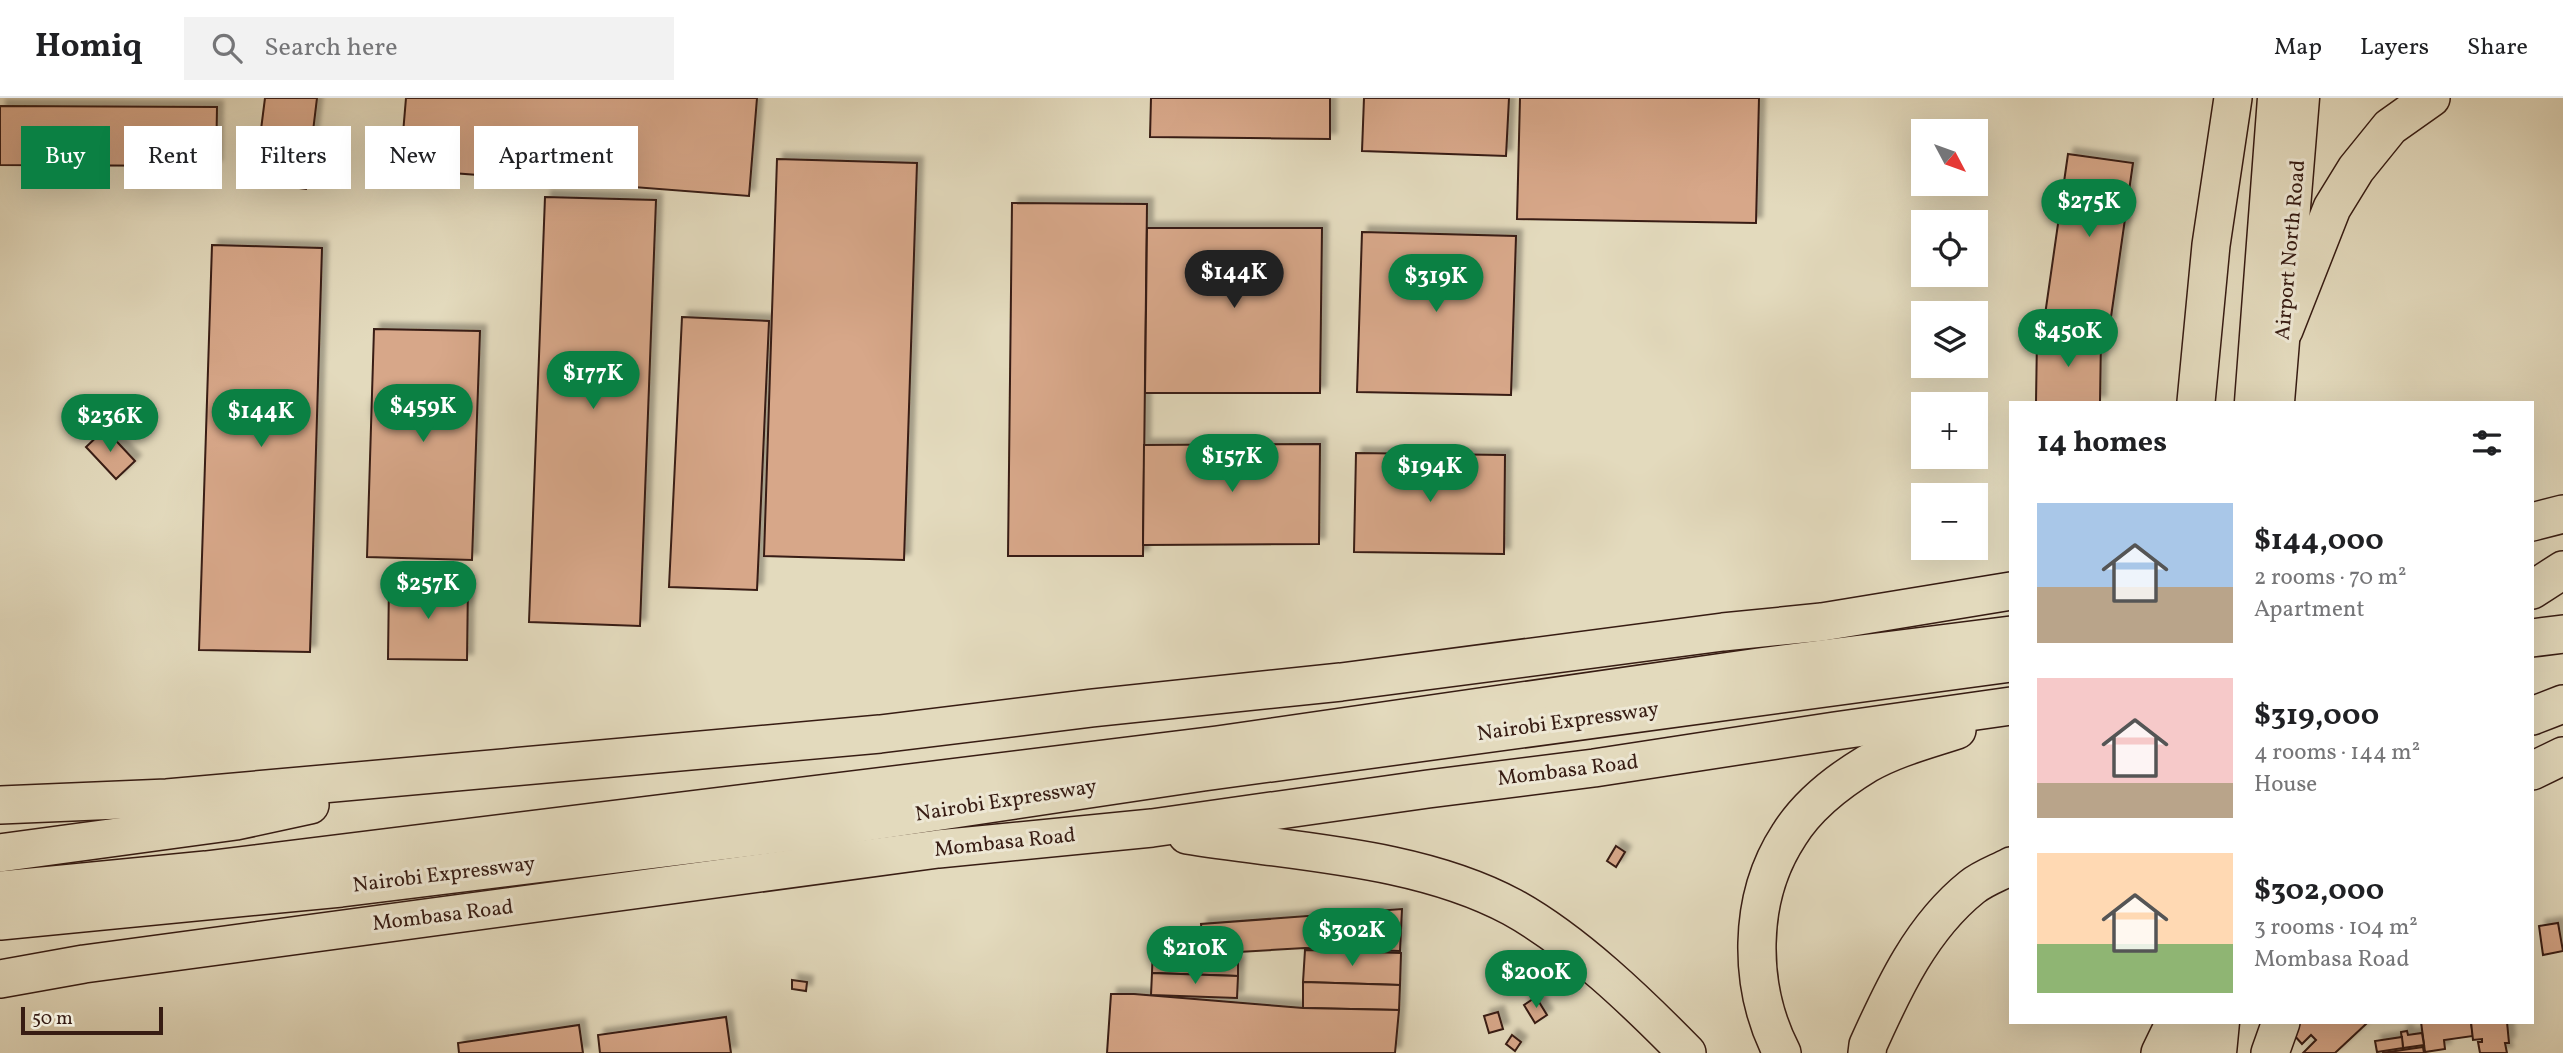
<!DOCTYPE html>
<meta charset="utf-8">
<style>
:root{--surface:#fff;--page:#f2f2f2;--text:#202124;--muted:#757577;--line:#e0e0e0;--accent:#0b8043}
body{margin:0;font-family:Vollkorn,serif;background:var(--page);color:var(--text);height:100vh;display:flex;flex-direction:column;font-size:26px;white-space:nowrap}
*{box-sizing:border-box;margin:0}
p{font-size:23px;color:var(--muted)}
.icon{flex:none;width:38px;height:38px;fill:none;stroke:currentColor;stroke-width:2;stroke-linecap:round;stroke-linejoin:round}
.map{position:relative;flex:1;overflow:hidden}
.details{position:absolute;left:2009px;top:303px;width:525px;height:623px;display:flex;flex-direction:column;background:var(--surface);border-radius:0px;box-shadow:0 7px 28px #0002}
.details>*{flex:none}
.top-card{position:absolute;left:21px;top:28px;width:665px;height:63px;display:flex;gap:14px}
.needle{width:46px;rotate:131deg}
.controls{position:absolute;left:1911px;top:21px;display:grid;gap:14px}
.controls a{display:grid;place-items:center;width:77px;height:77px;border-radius:0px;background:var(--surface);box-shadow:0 7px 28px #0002;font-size:35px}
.scale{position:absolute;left:21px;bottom:18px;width:142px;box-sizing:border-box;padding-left:7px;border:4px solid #371c13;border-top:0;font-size:19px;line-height:24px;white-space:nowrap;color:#371c13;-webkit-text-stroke:5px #ede7d4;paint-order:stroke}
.price{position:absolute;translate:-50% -60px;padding:0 16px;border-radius:24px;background:var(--accent);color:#fff;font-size:23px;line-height:46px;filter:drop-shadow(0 2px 4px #0008)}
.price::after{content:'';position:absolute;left:50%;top:42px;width:21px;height:16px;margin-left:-10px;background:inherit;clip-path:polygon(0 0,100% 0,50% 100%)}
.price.selected{background:#222;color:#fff}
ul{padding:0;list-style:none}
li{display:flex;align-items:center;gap:21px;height:175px;padding:0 28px}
li span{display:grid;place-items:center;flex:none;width:196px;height:140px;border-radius:0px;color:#555}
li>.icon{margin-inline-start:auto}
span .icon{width:84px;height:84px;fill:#fffc;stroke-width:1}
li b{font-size:30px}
h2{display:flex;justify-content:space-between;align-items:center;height:84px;padding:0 28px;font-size:30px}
.pill{padding:0 24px;border-radius:0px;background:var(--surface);box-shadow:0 7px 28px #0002;font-size:24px;line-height:63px}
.pill.selected{background:var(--accent);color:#fff}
header{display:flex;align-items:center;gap:42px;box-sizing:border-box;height:98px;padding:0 35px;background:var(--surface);border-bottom:2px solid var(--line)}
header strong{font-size:33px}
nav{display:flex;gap:38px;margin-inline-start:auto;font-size:24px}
.search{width:490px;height:63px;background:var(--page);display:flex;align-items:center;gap:18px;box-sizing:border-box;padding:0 24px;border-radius:0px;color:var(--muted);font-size:26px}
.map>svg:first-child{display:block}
</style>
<header>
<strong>Homiq</strong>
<div class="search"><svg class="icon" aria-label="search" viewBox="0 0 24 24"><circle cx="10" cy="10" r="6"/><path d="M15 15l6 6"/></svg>Search here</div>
<nav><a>Map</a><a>Layers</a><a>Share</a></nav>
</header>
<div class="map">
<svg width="2563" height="955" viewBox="0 0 2563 955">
<defs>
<filter id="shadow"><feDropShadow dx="6" dy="-6" stdDeviation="2" flood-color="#0004"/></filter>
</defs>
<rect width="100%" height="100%" fill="#e3dabd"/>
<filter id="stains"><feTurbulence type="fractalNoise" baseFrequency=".00286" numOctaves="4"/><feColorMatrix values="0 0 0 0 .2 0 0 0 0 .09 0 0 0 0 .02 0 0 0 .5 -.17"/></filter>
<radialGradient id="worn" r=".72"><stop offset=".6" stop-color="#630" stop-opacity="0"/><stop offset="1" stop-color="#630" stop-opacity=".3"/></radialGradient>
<g fill="#d7a789" stroke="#371c13" stroke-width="2" filter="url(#shadow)">
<path d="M 265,0 L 317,0 L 306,91 L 283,88 L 286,67 L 257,63 Z"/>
<path d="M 406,0 L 757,0 L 749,98 L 400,71 Z"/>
<path d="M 1151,0 L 1330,0 L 1330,41 L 1150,39 Z"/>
<path d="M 1364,0 L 1509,0 L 1506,58 L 1362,53 Z"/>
<path d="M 1520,0 L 1759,0 L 1756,125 L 1517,121 Z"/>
<path d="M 0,8 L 217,9 L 216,68 L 0,67 Z"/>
<path d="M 2068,56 L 2133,65 L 2110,226 L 2045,217 Z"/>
<path d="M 777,61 L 917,65 L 904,462 L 764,458 Z"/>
<path d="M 545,99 L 656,102 L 640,528 L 529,524 Z"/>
<path d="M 1012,105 L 1147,106 L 1143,458 L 1008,458 Z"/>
<path d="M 1147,130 L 1322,130 L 1320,295 L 1145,295 Z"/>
<path d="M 1362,134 L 1516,138 L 1511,297 L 1357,294 Z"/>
<path d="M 212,147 L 322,150 L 310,554 L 199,552 Z"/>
<path d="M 682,219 L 769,223 L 757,492 L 669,489 Z"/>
<path d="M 374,231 L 480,233 L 472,462 L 367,459 Z"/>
<path d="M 2037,239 L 2101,239 L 2100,304 L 2036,304 Z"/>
<path d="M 105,331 L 135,363 L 116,381 L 86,349 Z"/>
<path d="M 1320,346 L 1319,446 L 1143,447 L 1144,347 Z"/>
<path d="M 1356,355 L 1505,357 L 1504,456 L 1354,454 Z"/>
<path d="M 389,483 L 468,484 L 467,562 L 388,561 Z"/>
<path d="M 1616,748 L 1625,754 L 1616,769 L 1607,763 Z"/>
<path d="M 1402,811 L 1400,853 L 1305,850 L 1204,856 L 1201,826 Z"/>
<path d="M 2558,825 L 2563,853 L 2543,857 L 2539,828 Z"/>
<path d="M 1153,846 L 1199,848 L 1198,864 L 1238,865 L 1238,878 L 1152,875 Z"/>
<path d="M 1305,852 L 1401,855 L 1400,887 L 1303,884 Z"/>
<path d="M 1152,875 L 1238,878 L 1237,900 L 1151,897 Z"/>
<path d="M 792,882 L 807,884 L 806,893 L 792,891 Z"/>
<path d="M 1303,884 L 1400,887 L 1399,912 L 1303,910 Z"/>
<path d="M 1111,896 L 1134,896 L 1303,910 L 1399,912 L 1395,955 L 1107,955 Z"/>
<path d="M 1536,899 L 1547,917 L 1535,925 L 1524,907 Z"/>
<path d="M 1498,914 L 1503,931 L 1489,935 L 1484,918 Z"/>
<path d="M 726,919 L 731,955 L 600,955 L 598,937 Z"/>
<path d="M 2299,924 L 2365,924 L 2366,926 L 2335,955 L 2303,955 L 2316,942 L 2311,937 L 2302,946 L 2293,936 L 2292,930 Z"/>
<path d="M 2421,924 L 2471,924 L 2473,938 L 2444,942 L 2445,951 L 2425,954 Z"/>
<path d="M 2471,924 L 2507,924 L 2509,945 L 2505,945 L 2507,955 L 2480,955 L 2478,944 L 2482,944 L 2482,941 L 2473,942 Z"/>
<path d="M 579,927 L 583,955 L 459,955 L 458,945 Z"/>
<path d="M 2407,933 L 2408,937 L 2422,935 L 2424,947 L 2403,950 L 2401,934 Z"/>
<path d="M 1512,937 L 1521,944 L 1515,953 L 1506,946 Z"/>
<path d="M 2402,939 L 2403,950 L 2377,954 L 2375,943 Z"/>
<path d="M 2423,949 L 2424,955 L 2382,955 Z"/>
</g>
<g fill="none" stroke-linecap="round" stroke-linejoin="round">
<defs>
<g id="major">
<path d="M 2251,304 L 2274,0"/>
<path d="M 2278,304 L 2303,0"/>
<path d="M 2194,955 L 2197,924"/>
<path d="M 2220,955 L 2223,924"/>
</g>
<g id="highway">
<path d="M 2284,232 L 2332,110 L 2356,71 L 2390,29 L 2431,0"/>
<path d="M 2196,304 L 2211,147 L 2233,0"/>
<path d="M 2532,424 L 2563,416"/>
<path d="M 2532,492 L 2563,472"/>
<path d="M 2532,540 L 2563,536"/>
<path d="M 2532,618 L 2563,606"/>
<path d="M 2532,673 L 2563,658"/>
<path d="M 0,707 L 167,700 L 880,636 L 1092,610 L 1341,584 L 1723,534 L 1822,524 L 2011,493"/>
<path d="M 1187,737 C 1292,754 1417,758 1512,809 C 1574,843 1638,905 1687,955"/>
<path d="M 0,755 L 236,723 L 310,707"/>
<path d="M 0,792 L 206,772 L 1217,647 L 1759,569 L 2011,537"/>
<path d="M 0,823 L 341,790 L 826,730 L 1203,674 L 2011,565"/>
<path d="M 0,881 L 84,866 L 938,751 L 1152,730 L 1428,691 L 1594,670 L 1835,633 L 2011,608"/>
<path d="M 1782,955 C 1748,889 1747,801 1789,737 C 1807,708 1839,683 1867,666 C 1895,650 1927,642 1957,632"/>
<path d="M 1867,955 L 1868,947 C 1894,889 1922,829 1972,789 C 1983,780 1998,775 2011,768"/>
<path d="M 2160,955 L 2175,924"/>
<path d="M 2270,955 L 2281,924"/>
</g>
</defs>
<use href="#major" stroke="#371c13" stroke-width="35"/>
<use href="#highway" stroke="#371c13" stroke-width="40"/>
<use href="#major" stroke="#e3dabd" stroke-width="32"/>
<use href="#highway" stroke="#e3dabd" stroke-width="37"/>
</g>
<g text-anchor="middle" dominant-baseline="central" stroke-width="6" stroke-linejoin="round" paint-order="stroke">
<g font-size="21" fill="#371c13" stroke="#ede7d4">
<text transform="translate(2291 152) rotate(-85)">Airport North Road</text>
<text transform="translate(1568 624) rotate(-8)">Nairobi Expressway</text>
<text transform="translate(1568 673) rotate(-7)">Mombasa Road</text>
<text transform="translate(1006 703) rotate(-9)">Nairobi Expressway</text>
<text transform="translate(1005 745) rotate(-6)">Mombasa Road</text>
<text transform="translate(444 777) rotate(-7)">Nairobi Expressway</text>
<text transform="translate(443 818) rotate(-7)">Mombasa Road</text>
</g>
</g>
<rect width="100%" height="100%" filter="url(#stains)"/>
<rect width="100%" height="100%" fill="url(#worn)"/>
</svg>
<div class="controls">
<a><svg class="needle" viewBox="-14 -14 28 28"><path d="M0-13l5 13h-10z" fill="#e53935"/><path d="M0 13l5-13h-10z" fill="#757577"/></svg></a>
<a><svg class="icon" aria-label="locate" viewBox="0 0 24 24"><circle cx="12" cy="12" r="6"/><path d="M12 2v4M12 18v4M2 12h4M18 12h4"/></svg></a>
<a><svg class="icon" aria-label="layers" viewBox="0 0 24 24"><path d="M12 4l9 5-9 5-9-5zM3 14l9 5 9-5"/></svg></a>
<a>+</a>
<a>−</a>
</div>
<div class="scale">50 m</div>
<b class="price" style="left:2089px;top:141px">$275K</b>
<b class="price selected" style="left:1234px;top:212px">$144K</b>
<b class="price" style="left:1436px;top:216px">$319K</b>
<b class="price" style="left:2068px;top:271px">$450K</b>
<b class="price" style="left:593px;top:313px">$177K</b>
<b class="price" style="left:423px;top:346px">$459K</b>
<b class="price" style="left:261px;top:351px">$144K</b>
<b class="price" style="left:110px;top:356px">$236K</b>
<b class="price" style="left:1232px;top:396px">$157K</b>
<b class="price" style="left:1430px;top:406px">$194K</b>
<b class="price" style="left:428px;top:523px">$257K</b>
<b class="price" style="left:1352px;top:870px">$302K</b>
<b class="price" style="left:1195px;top:888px">$210K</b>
<b class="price" style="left:1536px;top:912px">$200K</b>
<div class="top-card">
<a class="pill selected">Buy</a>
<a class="pill">Rent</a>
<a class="pill">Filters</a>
<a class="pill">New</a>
<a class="pill">Apartment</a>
</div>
<section class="details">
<h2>14 homes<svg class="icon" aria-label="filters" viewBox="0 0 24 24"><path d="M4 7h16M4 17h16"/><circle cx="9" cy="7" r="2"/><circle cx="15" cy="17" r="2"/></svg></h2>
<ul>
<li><span style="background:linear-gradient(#a9c7e8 60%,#b9a48a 0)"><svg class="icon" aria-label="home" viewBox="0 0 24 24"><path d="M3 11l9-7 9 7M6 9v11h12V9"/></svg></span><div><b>$144,000</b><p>2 rooms · 70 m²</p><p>Apartment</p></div></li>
<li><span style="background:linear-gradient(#f6c9c9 75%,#b9a48a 0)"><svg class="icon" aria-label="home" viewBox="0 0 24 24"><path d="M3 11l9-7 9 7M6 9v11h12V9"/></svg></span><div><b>$319,000</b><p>4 rooms · 144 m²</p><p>House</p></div></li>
<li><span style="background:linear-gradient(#ffd9b3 65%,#8fb573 0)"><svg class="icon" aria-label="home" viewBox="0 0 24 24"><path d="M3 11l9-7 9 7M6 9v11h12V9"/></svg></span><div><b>$302,000</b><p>3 rooms · 104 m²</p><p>Mombasa Road</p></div></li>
</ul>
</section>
</div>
